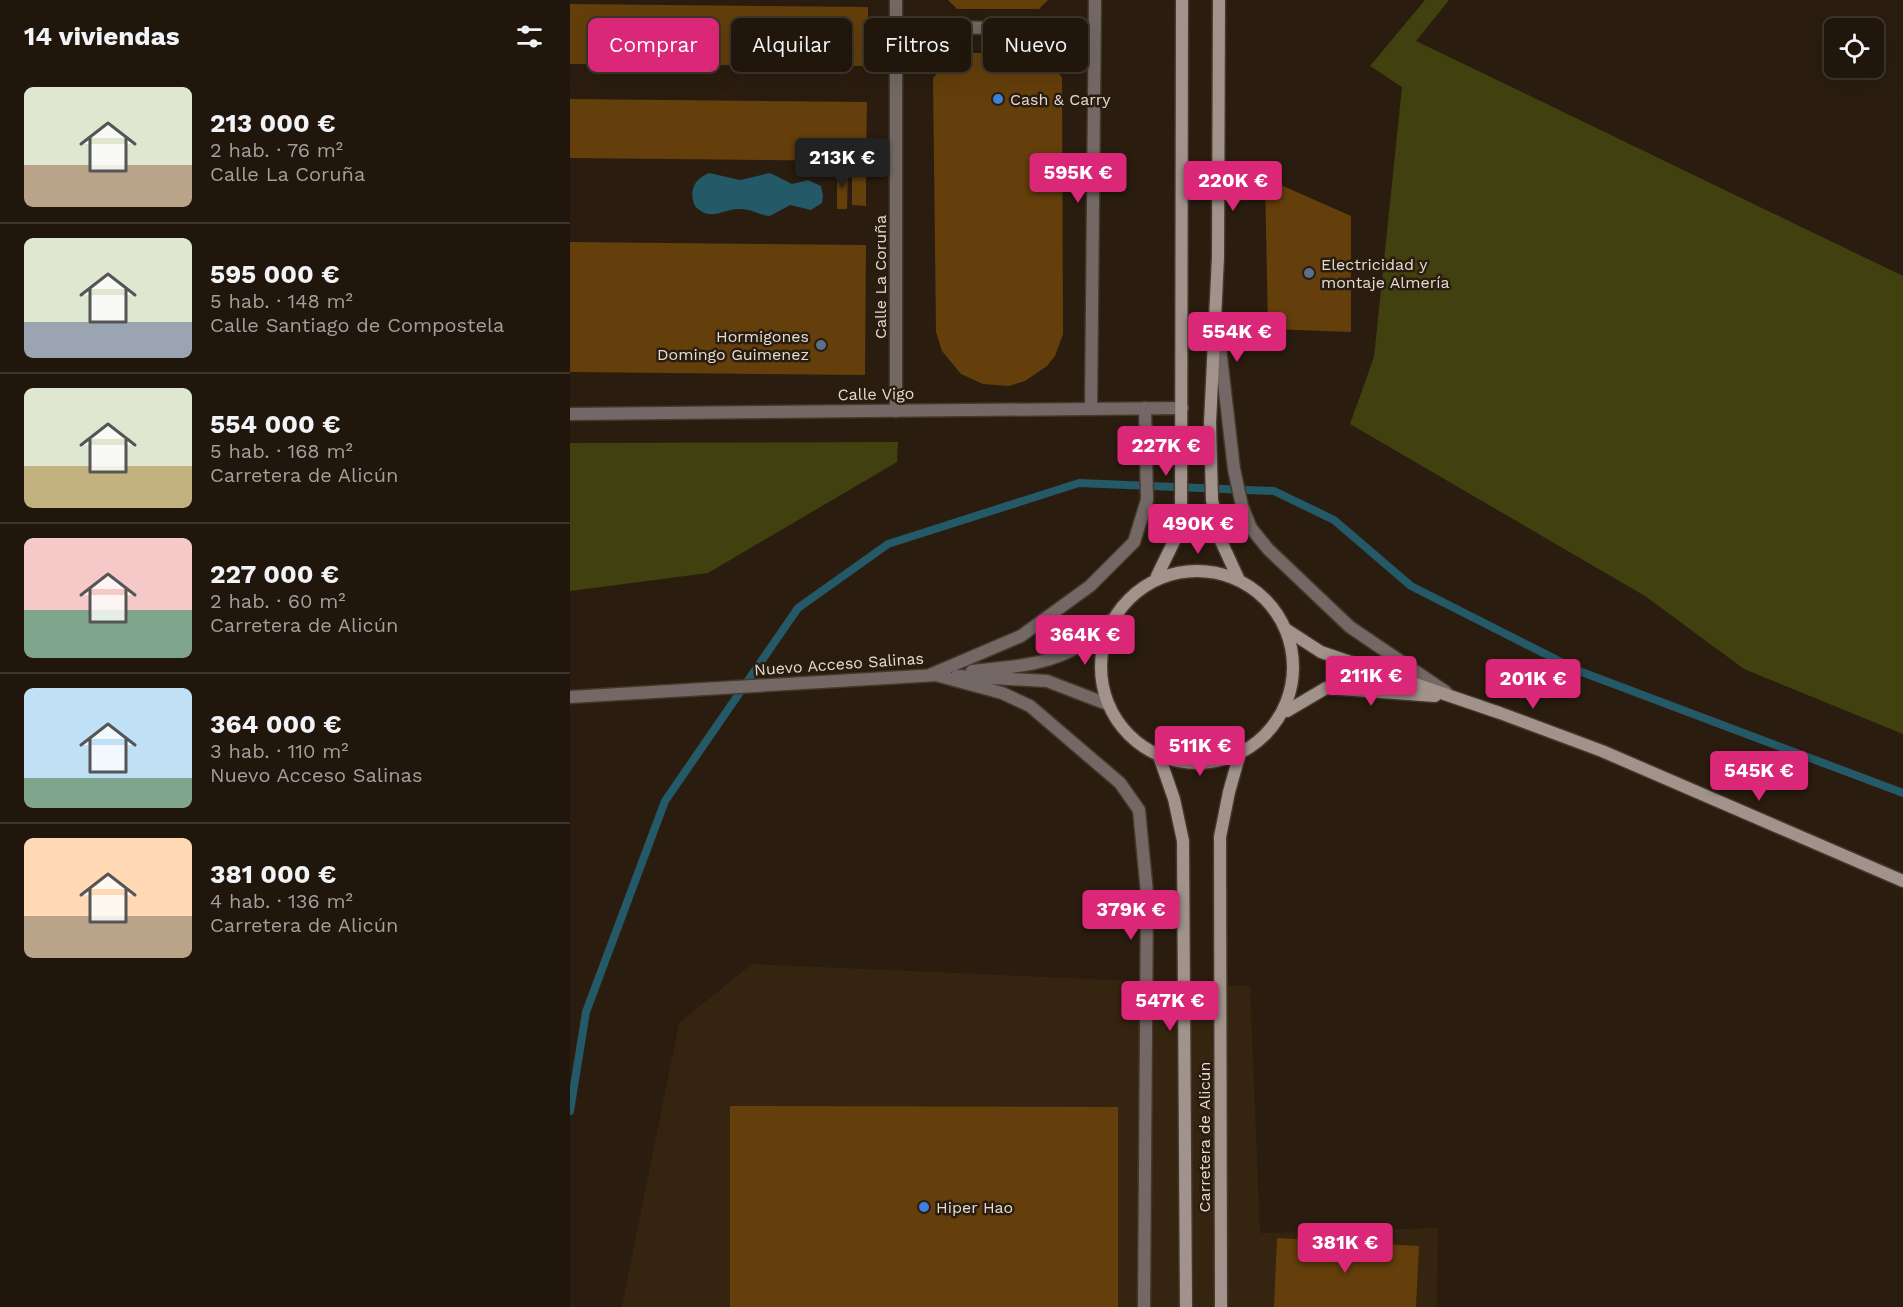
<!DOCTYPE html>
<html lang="es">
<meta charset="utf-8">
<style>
:root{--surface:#20160b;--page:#2d2319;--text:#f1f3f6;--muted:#a29f9d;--line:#3d352c;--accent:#db2777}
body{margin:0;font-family:"Work Sans",sans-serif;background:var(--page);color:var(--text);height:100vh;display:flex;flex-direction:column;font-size:22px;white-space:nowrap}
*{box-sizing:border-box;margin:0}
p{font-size:20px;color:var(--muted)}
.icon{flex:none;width:33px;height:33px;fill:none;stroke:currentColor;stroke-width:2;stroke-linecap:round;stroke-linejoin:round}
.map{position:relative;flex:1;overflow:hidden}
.details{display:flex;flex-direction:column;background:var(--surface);width:570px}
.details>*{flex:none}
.guide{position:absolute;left:18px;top:18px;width:570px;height:54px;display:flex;gap:12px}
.fabs{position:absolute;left:1254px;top:18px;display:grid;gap:12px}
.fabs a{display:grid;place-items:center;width:60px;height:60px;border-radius:9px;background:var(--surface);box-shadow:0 6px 24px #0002,0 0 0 2px var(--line);font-size:30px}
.price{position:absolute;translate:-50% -51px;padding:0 14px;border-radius:6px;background:var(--accent);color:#fff;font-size:20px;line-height:39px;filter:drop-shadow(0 2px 3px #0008)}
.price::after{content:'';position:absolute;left:50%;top:36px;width:18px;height:14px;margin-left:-9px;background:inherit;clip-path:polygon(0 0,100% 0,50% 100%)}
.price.current{background:#222;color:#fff}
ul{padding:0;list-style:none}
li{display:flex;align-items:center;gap:18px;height:150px;padding:0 24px}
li+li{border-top:2px solid var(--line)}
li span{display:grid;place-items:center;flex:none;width:168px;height:120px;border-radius:9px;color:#555}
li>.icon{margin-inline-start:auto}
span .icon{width:72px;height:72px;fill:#fffc;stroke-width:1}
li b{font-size:26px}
h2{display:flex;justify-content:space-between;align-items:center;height:72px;padding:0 24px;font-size:26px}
.tag{padding:0 21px;border-radius:9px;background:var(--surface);box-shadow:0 6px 24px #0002,0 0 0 2px var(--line);font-size:21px;line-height:54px}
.tag.current{background:var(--accent);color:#fff}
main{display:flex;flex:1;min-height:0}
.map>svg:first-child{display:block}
</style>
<main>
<section class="details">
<h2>14 viviendas<svg class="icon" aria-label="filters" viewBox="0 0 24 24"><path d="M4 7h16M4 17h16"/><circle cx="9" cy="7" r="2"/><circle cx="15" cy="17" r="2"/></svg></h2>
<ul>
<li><span style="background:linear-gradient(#dfe7d0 65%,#b9a48a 0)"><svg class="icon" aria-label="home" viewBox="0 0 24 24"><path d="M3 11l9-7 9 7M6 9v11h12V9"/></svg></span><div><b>213 000 €</b><p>2 hab. · 76 m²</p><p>Calle La Coruña</p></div></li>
<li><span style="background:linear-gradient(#dfe7d0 70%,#9aa5b1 0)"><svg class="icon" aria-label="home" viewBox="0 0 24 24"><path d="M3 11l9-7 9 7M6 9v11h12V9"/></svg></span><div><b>595 000 €</b><p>5 hab. · 148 m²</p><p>Calle Santiago de Compostela</p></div></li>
<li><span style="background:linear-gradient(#dfe7d0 65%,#c2b280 0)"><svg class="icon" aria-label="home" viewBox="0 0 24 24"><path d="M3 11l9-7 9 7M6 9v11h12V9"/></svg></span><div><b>554 000 €</b><p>5 hab. · 168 m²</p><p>Carretera de Alicún</p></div></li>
<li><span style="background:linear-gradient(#f6c9c9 60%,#7fa58c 0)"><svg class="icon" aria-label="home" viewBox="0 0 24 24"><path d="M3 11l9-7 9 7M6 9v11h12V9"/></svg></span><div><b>227 000 €</b><p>2 hab. · 60 m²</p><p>Carretera de Alicún</p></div></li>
<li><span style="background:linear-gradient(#bfe0f5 75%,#7fa58c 0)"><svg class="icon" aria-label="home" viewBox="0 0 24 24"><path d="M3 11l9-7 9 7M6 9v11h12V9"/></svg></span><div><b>364 000 €</b><p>3 hab. · 110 m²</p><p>Nuevo Acceso Salinas</p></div></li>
<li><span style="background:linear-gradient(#ffd9b3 65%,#b9a48a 0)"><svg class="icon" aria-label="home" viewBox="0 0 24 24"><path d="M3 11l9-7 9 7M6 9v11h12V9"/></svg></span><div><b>381 000 €</b><p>4 hab. · 136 m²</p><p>Carretera de Alicún</p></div></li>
</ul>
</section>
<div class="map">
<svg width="1333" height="1307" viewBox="0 0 1333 1307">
<rect width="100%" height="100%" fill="#2a1d0f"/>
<path fill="#352410" d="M 182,964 L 680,986 L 690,1233 L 868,1228 L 867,1307 L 52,1307 L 109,1023 Z"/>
<g fill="#40410e">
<path d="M 855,0 L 879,0 L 846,41 L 1333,276 L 1333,734 L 1174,669 L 1075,596 L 780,424 L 804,357 L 832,87 L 800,66 Z"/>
<path d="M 328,442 L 327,462 L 138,573 L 0,591 L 0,443 Z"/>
</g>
<path fill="#245968" d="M 139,173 L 170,180 L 200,173 L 222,184 L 238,180 L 251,186 L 253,196 L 252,203 L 241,210 L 220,205 L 200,216 C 189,215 181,209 171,209 C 153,208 141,223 125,206 C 118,190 125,179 139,173 Z"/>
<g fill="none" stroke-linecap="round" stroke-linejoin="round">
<path stroke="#245968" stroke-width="8" d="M 0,1111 L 16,1012 L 95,801 L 228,608 L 318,544 L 509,483 L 704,491 L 764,520 L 841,586 L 1009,671 L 1333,793"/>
</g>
<g fill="#643f0b">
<path d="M 378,0 L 478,0 L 469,9 L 387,9 Z"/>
<path d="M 0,4 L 298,7 L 298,66 L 0,64 Z"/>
<path d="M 387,53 L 468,53 L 492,77 L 493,334 L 485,356 L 477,366 L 455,381 L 439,386 L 413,384 L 391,374 L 372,351 L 366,332 L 363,78 Z"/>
<path d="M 0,99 L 297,102 L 296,161 L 0,158 Z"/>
<path d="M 267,169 L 278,169 L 277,209 L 267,209 Z"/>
<path d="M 296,171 L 296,206 L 282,205 L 282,172 Z"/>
<path d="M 695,178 L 781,216 L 781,332 L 698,329 Z"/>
<path d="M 0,242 L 296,245 L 295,375 L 0,372 Z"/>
<path d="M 160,1106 L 548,1107 L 548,1307 L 160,1307 Z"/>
<path d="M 707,1238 L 849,1246 L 846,1307 L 704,1307 Z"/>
</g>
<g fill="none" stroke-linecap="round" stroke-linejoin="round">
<defs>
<g id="street">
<path d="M 326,0 L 326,411"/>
<path d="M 326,26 L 524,30"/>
<path d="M 648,331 L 664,469 L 672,506 L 681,528 L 698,549 L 780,627 L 876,692"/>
<path d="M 521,409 L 525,0"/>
<path d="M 0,414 L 612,408"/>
<path d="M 402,671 C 439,667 478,666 511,645 C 523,638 533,626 544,618"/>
<path d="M 362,674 L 432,693 L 460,706 L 550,783 L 569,810 L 577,893 L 574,1307"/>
<path d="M 362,674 L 451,636 L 520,586 L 564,542 L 577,500 L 575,408"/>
<path d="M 387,676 L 477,681 L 537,704"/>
<path d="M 0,697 L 367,675"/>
</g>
<g id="secondary">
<path d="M 649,0 L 648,257 L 640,423 L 642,500 L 651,541 L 668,578"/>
<circle cx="627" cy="667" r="96"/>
<path d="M 587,576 L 611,527 L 612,0"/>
<path d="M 717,630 L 751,652 L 930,713 L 1032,751 L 1333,881"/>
<path d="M 717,711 L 756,688 L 865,696"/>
<path d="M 589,756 L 604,799 L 613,841 L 616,1307"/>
<path d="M 651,1307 L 650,837 L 659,792 L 670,753"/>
</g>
</defs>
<use href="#street" stroke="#44382a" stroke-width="15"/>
<use href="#secondary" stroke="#44382a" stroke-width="15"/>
<use href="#street" stroke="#736865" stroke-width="12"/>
<use href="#secondary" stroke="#a2928c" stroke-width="12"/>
</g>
<g fill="#3f7fe0" stroke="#2a1d0f" stroke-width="2">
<circle cx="428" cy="99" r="6"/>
<circle cx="354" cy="1207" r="6"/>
</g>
<g fill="#5c6f8a" stroke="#2a1d0f" stroke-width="2">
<circle cx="739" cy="273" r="6"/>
<circle cx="251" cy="345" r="6"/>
</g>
<g text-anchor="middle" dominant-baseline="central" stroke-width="5" stroke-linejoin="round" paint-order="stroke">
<g font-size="16" fill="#e3dbd1" stroke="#2a1d0f" text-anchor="start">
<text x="440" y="99">Cash &amp; Carry</text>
<text x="751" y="264">Electricidad y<tspan x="751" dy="18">montaje Almería</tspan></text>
<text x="239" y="336" text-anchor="end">Hormigones<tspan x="239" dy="18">Domingo Guimenez</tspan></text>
<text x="366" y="1207">Hiper Hao</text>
</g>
<g font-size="16" fill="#e3dbd1" stroke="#2a1d0f">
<text transform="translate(310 277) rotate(-90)">Calle La Coruña</text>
<text transform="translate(306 394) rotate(-1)">Calle Vigo</text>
<text transform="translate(269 664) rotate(-4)">Nuevo Acceso Salinas</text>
<text transform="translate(634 1137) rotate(-90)">Carretera de Alicún</text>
</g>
</g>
</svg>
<div class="fabs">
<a><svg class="icon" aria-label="locate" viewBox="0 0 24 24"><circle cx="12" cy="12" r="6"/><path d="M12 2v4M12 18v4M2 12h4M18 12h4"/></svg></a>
</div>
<b class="price current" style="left:272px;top:189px">213K €</b>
<b class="price" style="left:508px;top:204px">595K €</b>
<b class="price" style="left:663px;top:212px">220K €</b>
<b class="price" style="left:667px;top:363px">554K €</b>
<b class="price" style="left:596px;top:477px">227K €</b>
<b class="price" style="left:628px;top:555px">490K €</b>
<b class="price" style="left:515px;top:666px">364K €</b>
<b class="price" style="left:801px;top:707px">211K €</b>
<b class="price" style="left:963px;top:710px">201K €</b>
<b class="price" style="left:630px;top:777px">511K €</b>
<b class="price" style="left:1189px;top:802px">545K €</b>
<b class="price" style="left:561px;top:941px">379K €</b>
<b class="price" style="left:600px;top:1032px">547K €</b>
<b class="price" style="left:775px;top:1274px">381K €</b>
<div class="guide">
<a class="tag current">Comprar</a>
<a class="tag">Alquilar</a>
<a class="tag">Filtros</a>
<a class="tag">Nuevo</a>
</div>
</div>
</main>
